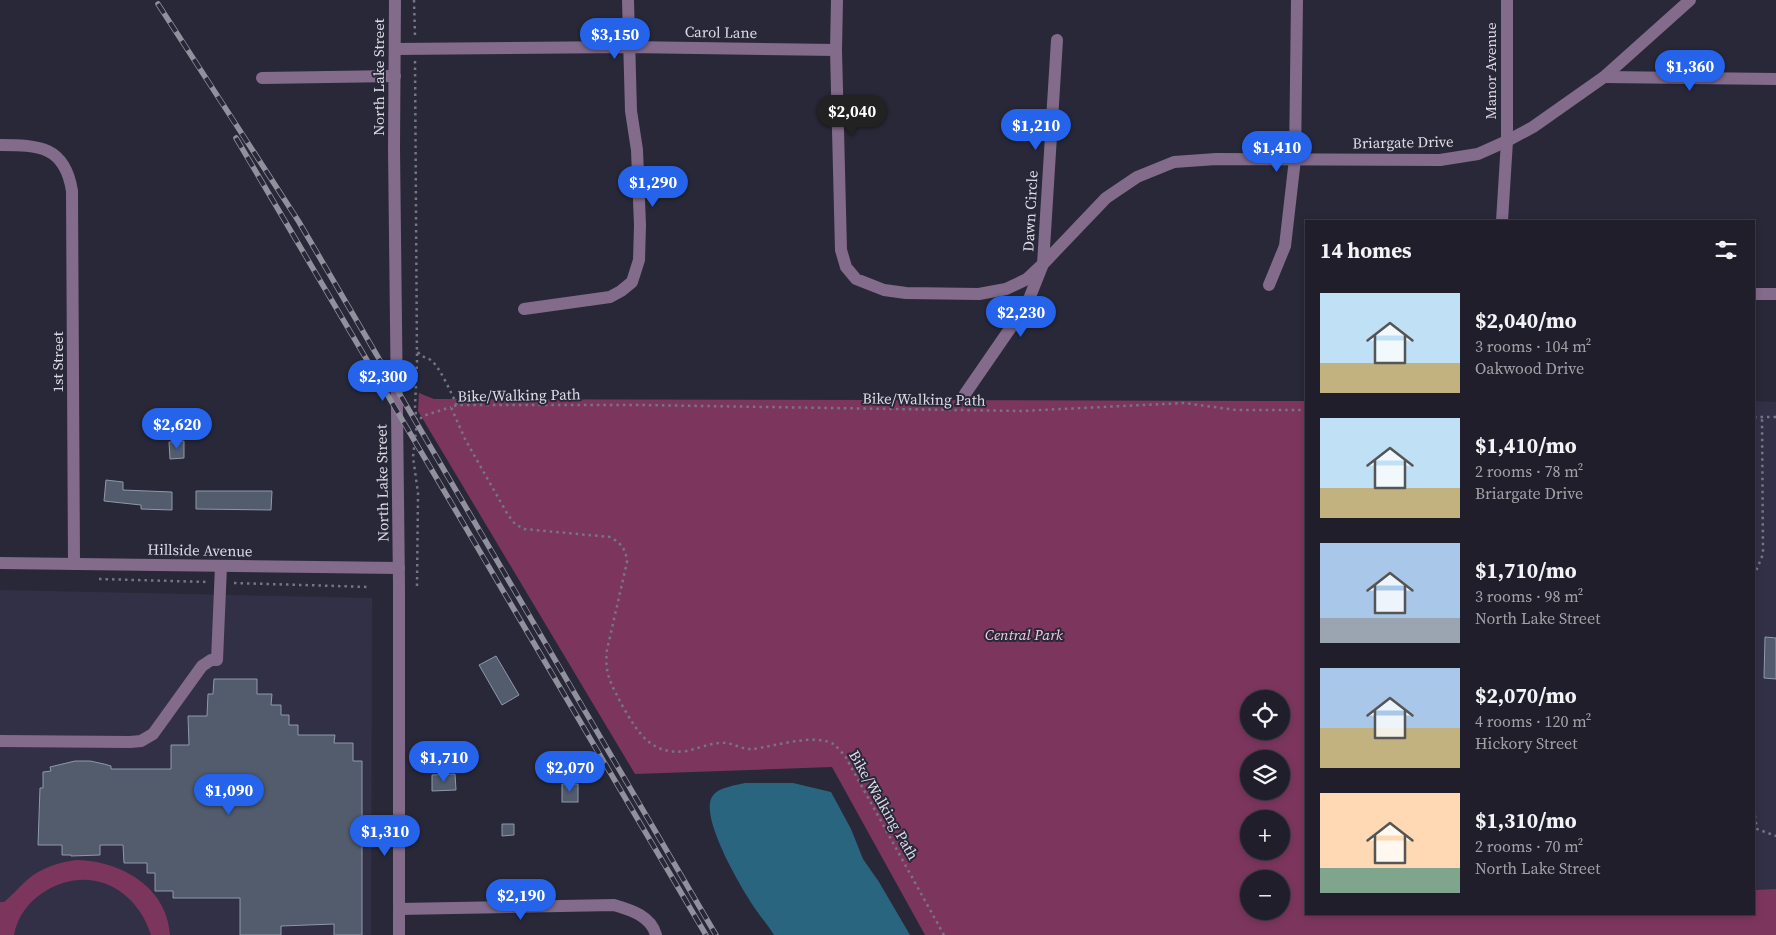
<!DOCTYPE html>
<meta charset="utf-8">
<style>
:root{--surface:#1f1e2a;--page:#272732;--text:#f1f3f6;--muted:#a1a2a8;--line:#3c3c47;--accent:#2563eb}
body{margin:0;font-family:"Source Serif 4",serif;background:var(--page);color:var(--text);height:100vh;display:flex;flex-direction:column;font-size:19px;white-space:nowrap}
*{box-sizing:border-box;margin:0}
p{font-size:16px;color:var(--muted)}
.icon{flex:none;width:28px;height:28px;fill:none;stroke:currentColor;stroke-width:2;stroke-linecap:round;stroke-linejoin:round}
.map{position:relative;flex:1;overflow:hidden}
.details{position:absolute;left:1305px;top:220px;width:450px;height:695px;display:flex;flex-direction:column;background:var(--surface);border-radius:0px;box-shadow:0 2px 8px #0003,0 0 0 1px var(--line)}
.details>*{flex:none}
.tools{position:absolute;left:1240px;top:690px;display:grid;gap:10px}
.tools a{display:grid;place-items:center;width:50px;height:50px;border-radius:50%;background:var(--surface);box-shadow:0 2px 8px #0003,0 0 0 1px var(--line);font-size:25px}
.price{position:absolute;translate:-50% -42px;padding:0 11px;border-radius:18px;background:var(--accent);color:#fff;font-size:16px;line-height:32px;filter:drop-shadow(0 1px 2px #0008)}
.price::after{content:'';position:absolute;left:50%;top:30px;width:15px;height:11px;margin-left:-8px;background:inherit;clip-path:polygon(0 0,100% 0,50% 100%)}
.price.on{background:#222;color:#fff}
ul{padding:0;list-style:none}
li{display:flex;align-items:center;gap:15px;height:125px;padding:0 15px}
li span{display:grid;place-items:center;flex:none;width:140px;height:100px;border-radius:0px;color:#555}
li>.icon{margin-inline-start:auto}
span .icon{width:60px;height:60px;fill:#fffc;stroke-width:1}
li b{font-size:21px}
h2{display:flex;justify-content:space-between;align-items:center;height:60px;padding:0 15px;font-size:21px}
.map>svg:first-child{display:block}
</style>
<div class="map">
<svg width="1776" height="935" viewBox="0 0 1776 935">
<rect width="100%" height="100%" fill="#292838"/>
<g fill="#323046">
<path d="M 1754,401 L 1776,402 L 1776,889 L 1754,890 Z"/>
<path d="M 0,590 L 372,598 L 371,935 L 0,935 Z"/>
</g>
<g fill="#7c365e" fill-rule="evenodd">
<path d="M 419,393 L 434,399 L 1306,401 L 1306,914 L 1754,914 L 1754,890 L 1776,889 L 1776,935 L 925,935 L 832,767 L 635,774 L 418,411 ZM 1249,699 L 1281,699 L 1281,731 L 1249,731 ZM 1249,759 L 1281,759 L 1281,791 L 1249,791 ZM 1249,819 L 1281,819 L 1281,851 L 1249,851 ZM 1249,879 L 1281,879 L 1281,911 L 1249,911 Z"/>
<path d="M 77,860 C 121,861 167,887 170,935 L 151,935 C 136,887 88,864 44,892 C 29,901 17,917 14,935 L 0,935 L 0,902 L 4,902 C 13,895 19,887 27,880 C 41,868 59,862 77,860 Z"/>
</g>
<path fill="#29657e" d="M 745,783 L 793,783 L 831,792 L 851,829 L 863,859 L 879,882 L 910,935 L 774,935 C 769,926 762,919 756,910 C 742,890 702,822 711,799 C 716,787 734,786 745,783 Z"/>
<g fill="#525c6c" stroke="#8e99aa">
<path d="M 184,441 L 184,458 L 170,459 L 169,442 Z"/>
<path d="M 106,480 L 123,482 L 123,490 L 172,492 L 172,510 L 141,509 L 141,505 L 104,501 Z"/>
<path d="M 196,491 L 272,491 L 271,510 L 196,509 Z"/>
<path d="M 1765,637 L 1776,638 L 1776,679 L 1764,678 Z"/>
<path d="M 496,656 L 519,695 L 502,705 L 479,665 Z"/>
<path d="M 214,679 L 257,679 L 257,694 L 272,694 L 271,705 L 281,705 L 281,715 L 289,715 L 289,725 L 298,725 L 298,735 L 335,735 L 334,743 L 353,743 L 353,761 L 362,761 L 362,935 L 334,935 L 334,924 L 281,926 L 281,935 L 240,935 L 240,898 L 173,898 L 173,891 L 155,891 L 155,873 L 147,873 L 147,863 L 124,863 L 123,845 L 100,845 L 100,855 L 71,856 L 71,855 L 62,855 L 62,845 L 38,845 L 40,788 L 43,788 L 43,772 L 51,771 L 50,767 L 75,761 L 90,761 L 104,764 L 111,766 L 111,769 L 171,769 L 171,745 L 189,745 L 188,716 L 207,716 L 208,694 L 213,694 Z"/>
<path d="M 455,774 L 456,790 L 432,791 L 432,775 Z"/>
<rect x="562" y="784" width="16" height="18"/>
<path d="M 502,824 L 514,824 L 514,835 L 502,836 Z"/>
</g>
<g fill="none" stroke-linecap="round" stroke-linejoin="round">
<g stroke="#767583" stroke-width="2.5" stroke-dasharray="2.5 4" stroke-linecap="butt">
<path d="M 414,0 L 415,36"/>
<path d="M 415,61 L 417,362 L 415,407 L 417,422"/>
<path d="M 418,352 C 421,357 426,357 431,360 C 440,367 452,395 457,405"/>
<path d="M 1754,417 L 1776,417"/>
<path d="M 1754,576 L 1763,554 L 1762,417"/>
<path d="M 99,579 L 208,582"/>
<path d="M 234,583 L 370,587"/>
<path d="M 417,586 L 418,493 L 413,457 L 417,422 L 423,416 L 451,407"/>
<path d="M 1754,613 L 1754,743"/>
<path d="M 1754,809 L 1757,829 L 1776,836"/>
<path d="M 944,935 L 845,756 C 842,753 838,748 835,745 C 816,732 773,747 752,749 C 741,750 731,741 719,743 C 708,744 697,749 686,751 C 652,756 638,733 623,707 C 612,685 604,675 607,650 L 627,562 C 626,549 621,543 610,537 L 524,529 L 515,524 L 508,515 L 465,439 L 451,407 L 457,405 L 640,405 L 1021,411 L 1184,403 L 1236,410 L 1306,410"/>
</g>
<g stroke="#836b8b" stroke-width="12">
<path d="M 395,0 L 394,148 L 399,586 L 399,935"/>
<path d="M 837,0 L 836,50 L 841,250 L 846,267 L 856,279 L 884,290 L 906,293 L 979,294 L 1006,289 L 1027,279 L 1043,264 L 1106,198 L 1137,177 L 1174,162 L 1216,159 L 1440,160 L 1478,154 L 1507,141 L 1533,127 L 1604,77 L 1690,0"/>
<path d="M 395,49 L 628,47 L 836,50"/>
<path d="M 1604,77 L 1776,79"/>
<path d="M 262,78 L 395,76"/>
<path d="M 0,145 C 39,145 65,146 72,191 L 74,564"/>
<path d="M 1502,221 L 1507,141 L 1507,0"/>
<path d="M 1269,285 L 1285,246 L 1295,159 L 1297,0"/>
<path d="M 1754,294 L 1776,294"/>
<path d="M 524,309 L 610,297 L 621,291 L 632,282 L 639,260 L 640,225 L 637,150 L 631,111 L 628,0"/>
<path d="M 965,394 L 1027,304 L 1043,264 L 1057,40"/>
<path d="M 0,563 L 399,568"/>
<path d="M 0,741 L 130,742 L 141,741 L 153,734 L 202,666 L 211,660 L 217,660 L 221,566"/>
<path d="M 399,909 L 614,905 C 631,910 651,916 656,935"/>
</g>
<defs>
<g id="rail">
<path d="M 158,4 L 299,222 L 716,935"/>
<path d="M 236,138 L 706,935"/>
</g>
</defs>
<use href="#rail" stroke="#91909d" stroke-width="5.5"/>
<use href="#rail" stroke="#292838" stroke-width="4" stroke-dasharray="11" stroke-linecap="butt"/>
</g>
<g text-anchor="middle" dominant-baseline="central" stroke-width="4" stroke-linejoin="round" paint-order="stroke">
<g font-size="15" fill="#dcdbe6" stroke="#292838">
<text transform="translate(721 32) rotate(1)">Carol Lane</text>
<text transform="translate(1490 71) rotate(-90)">Manor Avenue</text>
<text transform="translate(378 77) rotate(-90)">North Lake Street</text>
<text transform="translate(1403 142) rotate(-1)">Briargate Drive</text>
<text transform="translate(1030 211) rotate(-87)">Dawn Circle</text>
<text transform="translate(57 362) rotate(-90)">1st Street</text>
<text transform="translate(519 395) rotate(-1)">Bike/Walking Path</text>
<text transform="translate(924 399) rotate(1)">Bike/Walking Path</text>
<text transform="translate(382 483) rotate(-91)">North Lake Street</text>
<text transform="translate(200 550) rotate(1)">Hillside Avenue</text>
<text transform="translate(884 805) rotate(60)">Bike/Walking Path</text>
</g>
<g font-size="15" font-style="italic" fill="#f9cae1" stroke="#292838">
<text x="1024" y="634">Central Park</text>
</g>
</g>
</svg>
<div class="tools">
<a><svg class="icon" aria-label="locate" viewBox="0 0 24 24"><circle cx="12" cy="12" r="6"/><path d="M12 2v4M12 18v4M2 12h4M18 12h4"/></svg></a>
<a><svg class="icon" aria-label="layers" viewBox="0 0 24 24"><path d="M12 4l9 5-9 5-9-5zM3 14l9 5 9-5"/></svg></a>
<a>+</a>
<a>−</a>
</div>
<b class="price" style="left:615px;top:60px">$3,150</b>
<b class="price" style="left:1690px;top:92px">$1,360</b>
<b class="price on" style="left:852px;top:137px">$2,040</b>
<b class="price" style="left:1036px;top:151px">$1,210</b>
<b class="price" style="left:1277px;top:173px">$1,410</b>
<b class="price" style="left:653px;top:208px">$1,290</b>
<b class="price" style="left:1021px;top:338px">$2,230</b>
<b class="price" style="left:383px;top:402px">$2,300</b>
<b class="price" style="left:177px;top:450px">$2,620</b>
<b class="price" style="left:444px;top:783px">$1,710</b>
<b class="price" style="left:570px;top:793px">$2,070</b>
<b class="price" style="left:229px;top:816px">$1,090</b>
<b class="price" style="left:385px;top:857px">$1,310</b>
<b class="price" style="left:521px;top:921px">$2,190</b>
<section class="details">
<h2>14 homes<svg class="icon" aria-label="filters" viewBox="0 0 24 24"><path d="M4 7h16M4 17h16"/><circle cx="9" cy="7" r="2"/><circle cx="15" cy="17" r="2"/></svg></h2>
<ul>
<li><span style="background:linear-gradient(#bfe0f5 70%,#c2b280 0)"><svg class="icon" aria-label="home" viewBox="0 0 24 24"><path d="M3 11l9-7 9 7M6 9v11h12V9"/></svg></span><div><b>$2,040/mo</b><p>3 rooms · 104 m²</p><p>Oakwood Drive</p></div></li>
<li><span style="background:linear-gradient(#bfe0f5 70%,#c2b280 0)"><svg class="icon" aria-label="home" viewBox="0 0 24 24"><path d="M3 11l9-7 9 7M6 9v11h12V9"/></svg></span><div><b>$1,410/mo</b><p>2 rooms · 78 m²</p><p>Briargate Drive</p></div></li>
<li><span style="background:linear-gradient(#a9c7e8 75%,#9aa5b1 0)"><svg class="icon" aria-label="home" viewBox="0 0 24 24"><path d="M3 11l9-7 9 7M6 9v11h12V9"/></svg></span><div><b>$1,710/mo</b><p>3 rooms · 98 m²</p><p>North Lake Street</p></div></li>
<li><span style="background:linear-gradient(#a9c7e8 60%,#c2b280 0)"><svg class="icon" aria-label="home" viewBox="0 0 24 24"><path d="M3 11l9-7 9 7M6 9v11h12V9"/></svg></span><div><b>$2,070/mo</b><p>4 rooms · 120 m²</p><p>Hickory Street</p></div></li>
<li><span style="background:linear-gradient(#ffd9b3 75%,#7fa58c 0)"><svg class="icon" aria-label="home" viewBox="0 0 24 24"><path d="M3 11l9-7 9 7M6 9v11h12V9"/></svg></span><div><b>$1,310/mo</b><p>2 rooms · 70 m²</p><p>North Lake Street</p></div></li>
</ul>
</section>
</div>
